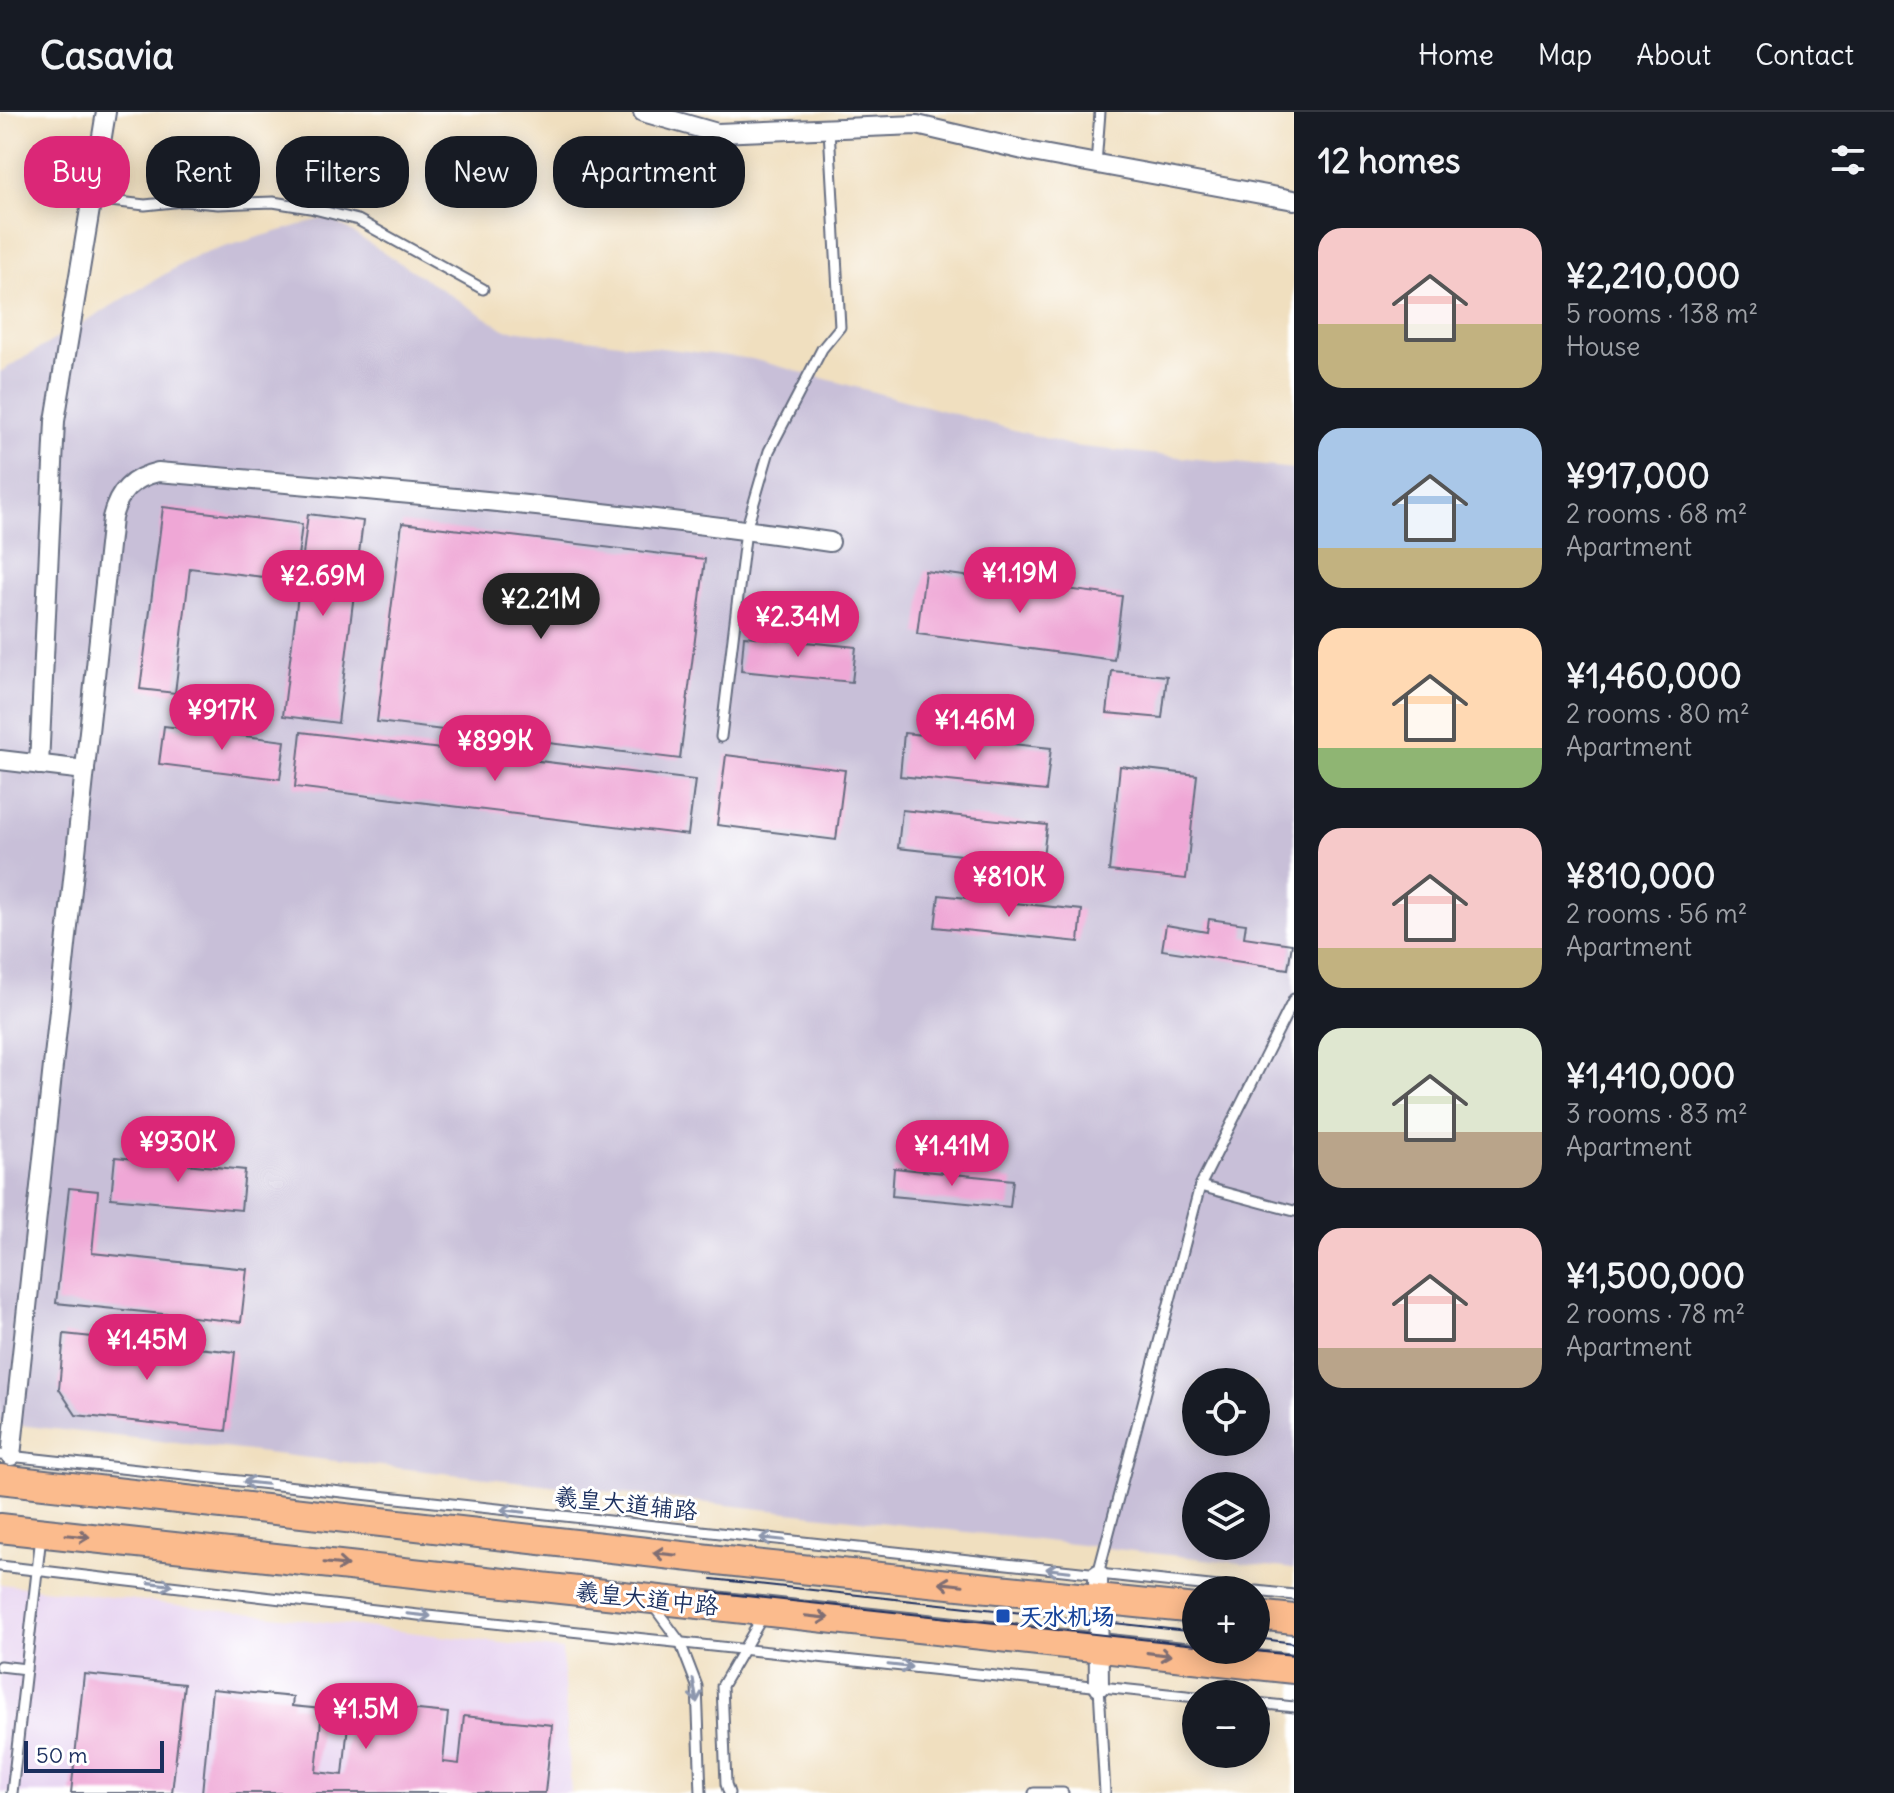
<!DOCTYPE html>
<meta charset="utf-8">
<style>
:root{--surface:#171b24;--page:#242831;--text:#f1f3f6;--muted:#9ea1a6;--line:#363941;--accent:#db2777}
body{margin:0;font-family:Delius,"LXGW WenKai TC",sans-serif;background:var(--page);color:var(--text);height:100vh;display:flex;flex-direction:column;font-size:30px;white-space:nowrap}
*{box-sizing:border-box;margin:0}
p{font-size:26px;color:var(--muted)}
.icon{flex:none;width:44px;height:44px;fill:none;stroke:currentColor;stroke-width:2;stroke-linecap:round;stroke-linejoin:round}
.map{position:relative;flex:1;overflow:hidden}
.side{display:flex;flex-direction:column;background:var(--surface);width:600px}
.side>*{flex:none}
.top-card{position:absolute;left:24px;top:24px;width:760px;height:72px;display:flex;gap:16px}
.tools{position:absolute;left:1182px;top:1256px;display:grid;gap:16px}
.tools a{display:grid;place-items:center;width:88px;height:88px;border-radius:50%;background:var(--surface);box-shadow:0 4px 20px #0003;font-size:40px}
.scale{position:absolute;left:24px;bottom:20px;width:140px;box-sizing:border-box;padding-left:8px;border:4px solid #1b2f5e;border-top:0;font-size:22px;line-height:28px;white-space:nowrap;color:#1b2f5e;-webkit-text-stroke:6px #fff;paint-order:stroke}
.price{position:absolute;translate:-50% -68px;padding:0 18px;border-radius:28px;background:var(--accent);color:#fff;font-size:26px;line-height:52px;filter:drop-shadow(0 2px 4px #0008)}
.price::after{content:'';position:absolute;left:50%;top:48px;width:24px;height:18px;margin-left:-12px;background:inherit;clip-path:polygon(0 0,100% 0,50% 100%)}
.price.active{background:#222;color:#fff}
ul{padding:0;list-style:none}
li{display:flex;align-items:center;gap:24px;height:200px;padding:0 24px}
li span{display:grid;place-items:center;flex:none;width:224px;height:160px;border-radius:24px;color:#555}
li>.icon{margin-inline-start:auto}
span .icon{width:96px;height:96px;fill:#fffc;stroke-width:1}
li b{font-size:34px}
h2{display:flex;justify-content:space-between;align-items:center;height:96px;padding:0 24px;font-size:34px}
.pill{padding:0 28px;border-radius:32px;background:var(--surface);box-shadow:0 4px 20px #0003;font-size:28px;line-height:72px}
.pill.active{background:var(--accent);color:#fff}
header{display:flex;align-items:center;gap:48px;box-sizing:border-box;height:112px;padding:0 40px;background:var(--surface);border-bottom:2px solid var(--line)}
header strong{font-size:38px}
nav{display:flex;gap:44px;margin-inline-start:auto;font-size:28px}
main{display:flex;flex:1;min-height:0}
.map>svg:first-child{display:block}
</style>
<header>
<strong>Casavia</strong>
<nav><a>Home</a><a>Map</a><a>About</a><a>Contact</a></nav>
</header>
<main>
<div class="map">
<svg width="1294" height="1681" viewBox="0 0 1294 1681">
<rect width="100%" height="100%" fill="#fff"/>
<filter id="ink" filterUnits="userSpaceOnUse"><feTurbulence type="fractalNoise" baseFrequency=".0125" numOctaves="2"/><feDisplacementMap in="SourceGraphic" scale="16" xChannelSelector="R" yChannelSelector="G"/><feConvolveMatrix kernelMatrix="1 2 1 2 8 2 1 2 1" color-interpolation-filters="sRGB"/></filter>
<filter id="wash" filterUnits="userSpaceOnUse"><feTurbulence type="fractalNoise" baseFrequency=".006" numOctaves="4" result="noise"/><feDisplacementMap in="SourceGraphic" scale="32" xChannelSelector="R" yChannelSelector="G"/><feGaussianBlur stdDeviation="1.8" result="paint"/><feColorMatrix in="noise" values="0 0 0 0 0 0 0 0 0 0 0 0 0 0 0 0 0 1.4 0 .05"/><feComposite in="paint" operator="in"/></filter>
<g filter="url(#wash)">
<rect width="100%" height="100%" fill="#f0dfbf"/>
<path fill="#e6d2f0" d="M 0,1472 L 562,1538 L 571,1681 L 0,1681 Z"/>
<path fill="#c8bfd8" fill-rule="evenodd" d="M 328,105 L 504,217 L 752,247 L 1073,334 L 1294,357 L 1294,1457 L 0,1311 L 0,260 L 197,143 ZM 1196,1270 L 1256,1270 L 1256,1330 L 1196,1330 ZM 1196,1374 L 1256,1374 L 1256,1434 L 1196,1434 Z"/>
<g id="blocks">
<g fill="#efa7d6">
<path d="M 163,395 L 302,412 L 295,469 L 190,456 L 175,581 L 140,577 Z"/>
<path d="M 308,402 L 363,409 L 338,611 L 283,604 Z"/>
<path d="M 402,411 L 705,447 L 680,647 L 377,610 Z"/>
<path d="M 925,459 L 1122,484 L 1114,548 L 917,522 Z"/>
<path d="M 744,524 L 856,535 L 852,570 L 741,559 Z"/>
<path d="M 1112,559 L 1167,564 L 1162,606 L 1107,601 Z"/>
<path d="M 164,614 L 285,629 L 280,667 L 159,652 Z"/>
<path d="M 301,620 L 695,668 L 688,723 L 295,675 Z"/>
<path d="M 904,621 L 1051,636 L 1046,679 L 900,664 Z"/>
<path d="M 726,643 L 845,658 L 836,728 L 717,713 Z"/>
<path d="M 1120,654 L 1197,663 L 1186,767 L 1109,759 Z"/>
<path d="M 902,698 L 1047,713 L 1042,752 L 898,736 Z"/>
<path d="M 939,783 L 1082,798 L 1079,830 L 935,815 Z"/>
<path d="M 1209,807 L 1246,812 L 1244,825 L 1292,832 L 1288,857 L 1162,838 L 1166,813 L 1207,820 Z"/>
<path d="M 115,1045 L 245,1058 L 241,1098 L 111,1086 Z"/>
<path d="M 894,1056 L 1013,1068 L 1010,1095 L 892,1084 Z"/>
<path d="M 69,1076 L 98,1079 L 92,1141 L 247,1157 L 241,1210 L 56,1191 Z"/>
<path d="M 64,1222 L 235,1240 L 226,1319 L 76,1303 L 59,1277 Z"/>
<path d="M 84,1562 L 184,1572 L 172,1681 L 71,1681 Z"/>
<path d="M 212,1577 L 293,1585 L 292,1594 L 322,1597 L 316,1660 L 343,1663 L 348,1612 L 365,1614 L 368,1593 L 448,1601 L 443,1650 L 459,1652 L 464,1604 L 552,1613 L 545,1681 L 202,1681 Z"/>
</g>
</g>
</g>
<g filter="url(#ink)">
<use href="#blocks" fill-opacity="0" stroke="#666d80" stroke-width="2"/>
<g fill="none" stroke-linecap="round" stroke-linejoin="round">
<defs>
<g id="service">
<path d="M 1096,52 L 1100,0"/>
<path d="M 93,87 L 145,93 L 183,89 L 218,92 L 273,90 L 310,96 L 358,108 L 483,177"/>
<path d="M 721,625 L 746,418 L 769,339 L 822,237 L 840,215 L 829,17"/>
<path d="M 1200,1074 L 1294,1099"/>
<path d="M 0,1343 L 1247,1478"/>
<path d="M 0,1454 L 418,1503 L 1196,1585"/>
<path d="M 1098,1462 L 1200,1074 L 1294,887"/>
<path d="M 1256,1479 L 1294,1483"/>
<path d="M 652,1492 L 680,1530 L 697,1574 L 701,1681"/>
<path d="M 0,1554 L 26,1557"/>
<path d="M 1099,1575 L 1105,1681"/>
<path d="M 1256,1591 L 1294,1595"/>
<path d="M 12,1681 L 41,1424"/>
<path d="M 729,1681 L 726,1672 L 722,1574 L 763,1504"/>
<path d="M 1034,1681 L 1063,1681"/>
</g>
<g id="minor">
<path d="M 643,0 L 717,21 L 917,13 L 1032,40 L 1294,88"/>
<path d="M 0,648 L 85,658"/>
<path d="M 39,653 L 55,309 L 106,0"/>
<path d="M 11,1344 L 112,406 C 118,380 132,366 158,360 C 382,379 607,397 830,430"/>
<path d="M 1098,1462 L 1099,1575"/>
</g>
<g id="primary">
<path d="M 0,1367 L 771,1454 L 1196,1497"/>
<path d="M 0,1416 L 1294,1557"/>
<path d="M 1256,1503 L 1294,1507"/>
</g>
</defs>
<use href="#service" stroke="#666d80" stroke-width="13"/>
<use href="#minor" stroke="#666d80" stroke-width="22"/>
<use href="#primary" stroke="#666d80" stroke-width="32"/>
<use href="#service" stroke="#fff" stroke-width="9"/>
<use href="#minor" stroke="#fff" stroke-width="18"/>
<use href="#primary" stroke="#fbbb8d" stroke-width="28"/>
<g stroke="#1b2f5e" stroke-width="2">
<path d="M 712,1467 L 1196,1520"/>
<path d="M 710,1480 L 1196,1533"/>
<path d="M 1256,1526 L 1294,1531"/>
<path d="M 1245,1538 L 1294,1543"/>
</g>
</g>
<defs><path id="oneway-shaft" d="M-6 0H5M1.5-3L5.5 0L1.5 3" fill="none" stroke-width="1.6" stroke-linecap="round" stroke-linejoin="round" transform="scale(2)"/></defs>
<g stroke="#8d97ae">
<use href="#oneway-shaft" transform="translate(255 1371) rotate(-174)"/>
<use href="#oneway-shaft" transform="translate(513 1399) rotate(-174)"/>
<use href="#oneway-shaft" transform="translate(772 1427) rotate(-174)"/>
<use href="#oneway-shaft" transform="translate(1058 1458) rotate(-174)"/>
<use href="#oneway-shaft" transform="translate(161 1472) rotate(7)"/>
<use href="#oneway-shaft" transform="translate(419 1503) rotate(6)"/>
<use href="#oneway-shaft" transform="translate(900 1554) rotate(6)"/>
<use href="#oneway-shaft" transform="translate(695 1579) rotate(81)"/>
</g>
<g stroke="#806e73">
<use href="#oneway-shaft" transform="translate(78 1424) rotate(6)"/>
<use href="#oneway-shaft" transform="translate(665 1442) rotate(-174)"/>
<use href="#oneway-shaft" transform="translate(336 1452) rotate(6)"/>
<use href="#oneway-shaft" transform="translate(951 1472) rotate(-174)"/>
<use href="#oneway-shaft" transform="translate(817 1505) rotate(6)"/>
<use href="#oneway-shaft" transform="translate(1159 1542) rotate(7)"/>
</g>
</g>
<rect fill="#1a4fb4" stroke="#fff" stroke-width="3" x="995" y="1496" width="16" height="16" rx="4"/>
<g text-anchor="middle" dominant-baseline="central" stroke-width="6" stroke-linejoin="round" paint-order="stroke">
<g font-size="24" fill="#1b2f5e" stroke="#fff">
<text transform="translate(626 1391) rotate(6)">羲皇大道辅路</text>
<text transform="translate(647 1486) rotate(6)">羲皇大道中路</text>
</g>
<g font-size="24" font-weight="bold" fill="#164399" stroke="#fff" text-anchor="start">
<text x="1019" y="1504">天水机场</text>
</g>
</g>
</svg>
<div class="tools">
<a><svg class="icon" aria-label="locate" viewBox="0 0 24 24"><circle cx="12" cy="12" r="6"/><path d="M12 2v4M12 18v4M2 12h4M18 12h4"/></svg></a>
<a><svg class="icon" aria-label="layers" viewBox="0 0 24 24"><path d="M12 4l9 5-9 5-9-5zM3 14l9 5 9-5"/></svg></a>
<a>+</a>
<a>−</a>
</div>
<div class="scale">50 m</div>
<b class="price" style="left:1020px;top:503px">¥1.19M</b>
<b class="price" style="left:323px;top:506px">¥2.69M</b>
<b class="price active" style="left:541px;top:529px">¥2.21M</b>
<b class="price" style="left:798px;top:547px">¥2.34M</b>
<b class="price" style="left:222px;top:640px">¥917K</b>
<b class="price" style="left:975px;top:650px">¥1.46M</b>
<b class="price" style="left:495px;top:671px">¥899K</b>
<b class="price" style="left:1009px;top:807px">¥810K</b>
<b class="price" style="left:178px;top:1072px">¥930K</b>
<b class="price" style="left:952px;top:1076px">¥1.41M</b>
<b class="price" style="left:147px;top:1270px">¥1.45M</b>
<b class="price" style="left:366px;top:1639px">¥1.5M</b>
<div class="top-card">
<a class="pill active">Buy</a>
<a class="pill">Rent</a>
<a class="pill">Filters</a>
<a class="pill">New</a>
<a class="pill">Apartment</a>
</div>
</div>
<section class="side">
<h2>12 homes<svg class="icon" aria-label="filters" viewBox="0 0 24 24"><path d="M4 7h16M4 17h16"/><circle cx="9" cy="7" r="2"/><circle cx="15" cy="17" r="2"/></svg></h2>
<ul>
<li><span style="background:linear-gradient(#f6c9c9 60%,#c2b280 0)"><svg class="icon" aria-label="home" viewBox="0 0 24 24"><path d="M3 11l9-7 9 7M6 9v11h12V9"/></svg></span><div><b>¥2,210,000</b><p>5 rooms · 138 m²</p><p>House</p></div></li>
<li><span style="background:linear-gradient(#a9c7e8 75%,#c2b280 0)"><svg class="icon" aria-label="home" viewBox="0 0 24 24"><path d="M3 11l9-7 9 7M6 9v11h12V9"/></svg></span><div><b>¥917,000</b><p>2 rooms · 68 m²</p><p>Apartment</p></div></li>
<li><span style="background:linear-gradient(#ffd9b3 75%,#8fb573 0)"><svg class="icon" aria-label="home" viewBox="0 0 24 24"><path d="M3 11l9-7 9 7M6 9v11h12V9"/></svg></span><div><b>¥1,460,000</b><p>2 rooms · 80 m²</p><p>Apartment</p></div></li>
<li><span style="background:linear-gradient(#f6c9c9 75%,#c2b280 0)"><svg class="icon" aria-label="home" viewBox="0 0 24 24"><path d="M3 11l9-7 9 7M6 9v11h12V9"/></svg></span><div><b>¥810,000</b><p>2 rooms · 56 m²</p><p>Apartment</p></div></li>
<li><span style="background:linear-gradient(#dfe7d0 65%,#b9a48a 0)"><svg class="icon" aria-label="home" viewBox="0 0 24 24"><path d="M3 11l9-7 9 7M6 9v11h12V9"/></svg></span><div><b>¥1,410,000</b><p>3 rooms · 83 m²</p><p>Apartment</p></div></li>
<li><span style="background:linear-gradient(#f6c9c9 75%,#b9a48a 0)"><svg class="icon" aria-label="home" viewBox="0 0 24 24"><path d="M3 11l9-7 9 7M6 9v11h12V9"/></svg></span><div><b>¥1,500,000</b><p>2 rooms · 78 m²</p><p>Apartment</p></div></li>
</ul>
</section>
</main>
